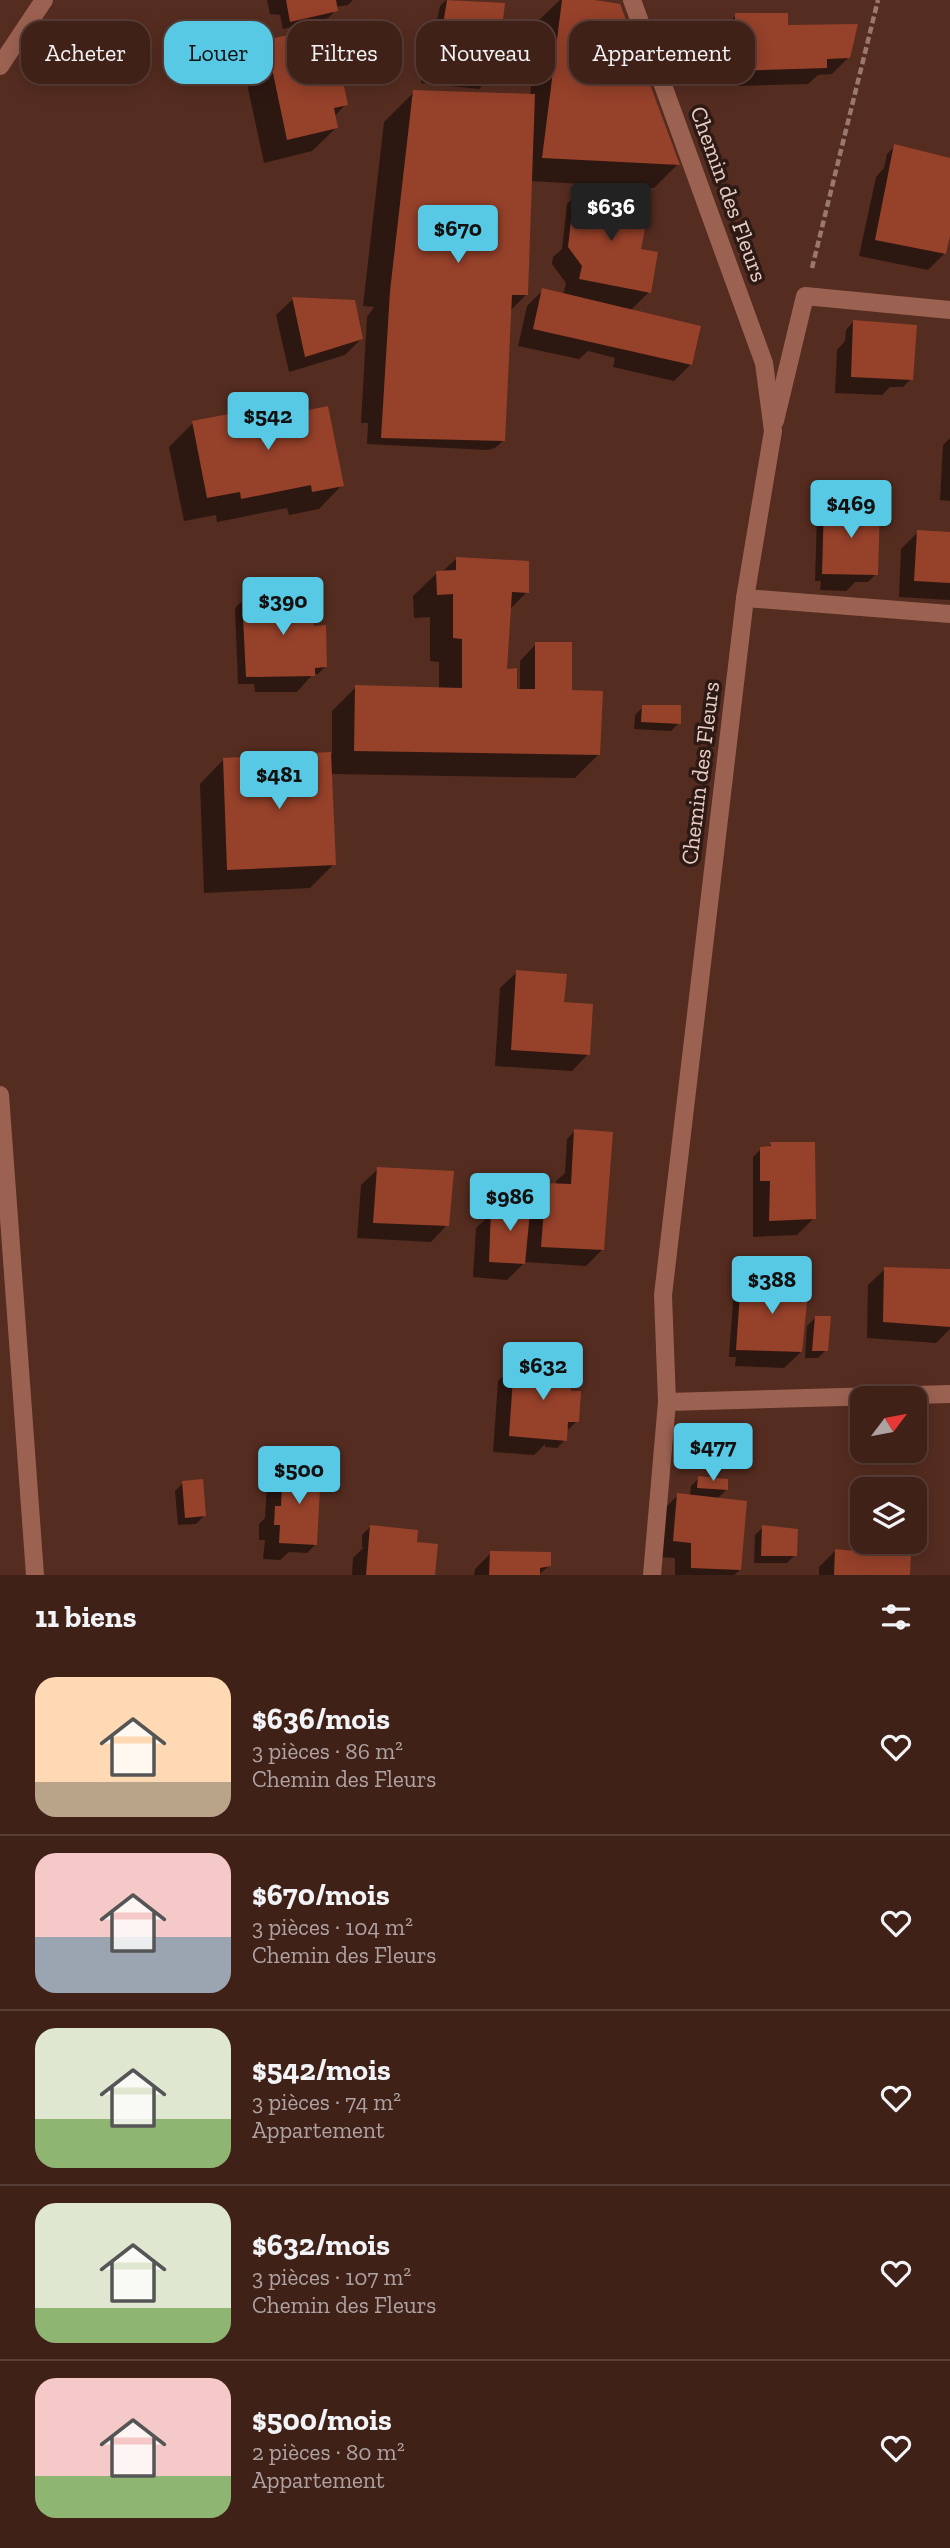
<!DOCTYPE html>
<html lang="fr">
<meta charset="utf-8">
<style>
:root{--surface:#402118;--page:#4b2e25;--text:#f1f3f6;--muted:#aea3a2;--line:#593e37;--accent:#58c9e4}
body{margin:0;font-family:"Zilla Slab",serif;background:var(--page);color:var(--text);height:100vh;display:flex;flex-direction:column;font-size:26px;white-space:nowrap}
*{box-sizing:border-box;margin:0}
p{font-size:23px;color:var(--muted)}
.icon{flex:none;width:38px;height:38px;fill:none;stroke:currentColor;stroke-width:2;stroke-linecap:round;stroke-linejoin:round}
.map{position:relative;height:1575px;overflow:hidden}
.details{display:flex;flex-direction:column;background:var(--surface);flex:1}
.details>*{flex:none}
.banner{position:absolute;left:21px;top:21px;width:908px;height:63px;display:flex;gap:14px}
.needle{width:46px;rotate:58deg}
.buttons{position:absolute;left:850px;top:1386px;display:grid;gap:14px}
.buttons a{display:grid;place-items:center;width:77px;height:77px;border-radius:14px;background:var(--surface);box-shadow:0 4px 18px #0003,0 0 0 2px var(--line);font-size:35px}
.price{position:absolute;translate:-50% -60px;padding:0 16px;border-radius:7px;background:var(--accent);color:#111;font-size:23px;line-height:46px;filter:drop-shadow(0 2px 4px #0008)}
.price::after{content:'';position:absolute;left:50%;top:42px;width:21px;height:16px;margin-left:-10px;background:inherit;clip-path:polygon(0 0,100% 0,50% 100%)}
.price.selected{background:#222;color:#fff}
ul{padding:0;list-style:none}
li{display:flex;align-items:center;gap:21px;height:175px;padding:0 35px}
li+li{border-top:2px solid var(--line)}
li span{display:grid;place-items:center;flex:none;width:196px;height:140px;border-radius:21px;color:#555}
li>.icon{margin-inline-start:auto}
span .icon{width:84px;height:84px;fill:#fffc;stroke-width:1}
li b{font-size:30px}
h2{display:flex;justify-content:space-between;align-items:center;height:84px;padding:0 35px;font-size:30px}
.chip{padding:0 24px;border-radius:21px;background:var(--surface);box-shadow:0 4px 18px #0003,0 0 0 2px var(--line);font-size:24px;line-height:63px}
.chip.selected{background:var(--accent);color:#111}
.map>svg:first-child{display:block}
</style>
<div class="map">
<svg width="950" height="1575" viewBox="0 0 950 1575">
<rect width="100%" height="100%" fill="#552c20"/>
<g fill="#0007">
<path d="M 267,0 L 353,0 L 348,5 L 335,7 L 336,10 L 328,18 L 283,29 L 280,15 L 270,14 Z"/>
<path d="M 446,0 L 503,4 L 495,73 L 479,89 L 421,83 L 429,29 L 437,20 L 440,6 Z"/>
<path d="M 560,0 L 584,0 L 678,164 L 654,188 L 530,181 L 527,294 L 510,311 L 504,440 L 495,448 L 488,450 L 367,444 L 368,423 L 361,423 L 367,317 L 374,307 L 363,306 L 384,122 L 414,92 L 530,96 L 539,20 Z"/>
<path d="M 736,15 L 786,30 L 849,57 L 832,74 L 818,75 L 808,84 L 737,86 L 758,65 L 755,63 L 735,84 L 735,78 L 726,78 L 728,23 Z"/>
<path d="M 267,41 L 348,84 L 343,88 L 346,104 L 334,117 L 336,128 L 312,151 L 264,163 L 243,65 Z"/>
<path d="M 895,146 L 950,160 L 950,227 L 945,253 L 928,270 L 859,256 L 876,177 L 884,168 L 887,154 Z"/>
<path d="M 575,196 L 635,216 L 639,250 L 649,292 L 630,311 L 691,364 L 674,381 L 613,367 L 615,358 L 588,351 L 579,359 L 518,346 L 527,306 L 543,290 L 563,295 L 566,283 L 552,264 L 553,257 L 562,249 L 567,204 Z"/>
<path d="M 293,299 L 361,339 L 345,355 L 289,372 L 276,315 Z"/>
<path d="M 853,322 L 911,379 L 903,387 L 890,387 L 882,395 L 835,393 L 837,350 L 845,341 L 846,330 Z"/>
<path d="M 272,419 L 342,485 L 319,509 L 289,515 L 287,508 L 217,522 L 216,515 L 184,521 L 169,447 L 193,423 Z"/>
<path d="M 950,438 L 950,501 L 940,500 L 943,445 Z"/>
<path d="M 825,506 L 876,574 L 868,582 L 855,582 L 846,591 L 820,590 L 821,581 L 815,581 L 817,514 Z"/>
<path d="M 918,532 L 950,534 L 950,600 L 899,597 L 901,549 Z"/>
<path d="M 456,559 L 527,592 L 509,610 L 505,671 L 515,691 L 520,691 L 520,661 L 536,644 L 570,689 L 599,754 L 575,778 L 330,774 L 334,864 L 310,888 L 204,893 L 200,784 L 223,760 L 332,754 L 332,711 L 356,687 L 439,689 L 439,662 L 430,661 L 430,617 L 414,618 L 413,596 L 437,573 L 442,572 Z"/>
<path d="M 243,600 L 326,666 L 318,674 L 313,674 L 297,692 L 255,692 L 254,684 L 238,684 L 235,608 Z"/>
<path d="M 643,707 L 679,723 L 671,731 L 634,729 L 635,715 Z"/>
<path d="M 517,972 L 562,1004 L 588,1054 L 572,1071 L 495,1066 L 500,988 Z"/>
<path d="M 575,1131 L 602,1250 L 586,1266 L 525,1262 L 507,1280 L 473,1277 L 476,1228 L 505,1202 L 531,1201 L 547,1185 L 556,1185 L 556,1181 L 565,1173 L 567,1139 Z"/>
<path d="M 771,1144 L 814,1218 L 797,1235 L 753,1237 L 753,1157 L 761,1149 L 767,1148 Z"/>
<path d="M 378,1169 L 447,1225 L 431,1242 L 357,1238 L 361,1185 Z"/>
<path d="M 885,1269 L 950,1271 L 950,1329 L 936,1343 L 867,1338 L 868,1285 Z"/>
<path d="M 742,1279 L 801,1352 L 784,1368 L 735,1366 L 736,1357 L 729,1357 L 734,1287 Z"/>
<path d="M 816,1317 L 826,1350 L 818,1358 L 805,1358 L 807,1326 Z"/>
<path d="M 515,1364 L 569,1392 L 577,1421 L 569,1429 L 566,1429 L 565,1440 L 557,1448 L 545,1447 L 545,1444 L 534,1455 L 493,1452 L 498,1381 Z"/>
<path d="M 283,1469 L 315,1545 L 307,1553 L 289,1552 L 280,1560 L 263,1559 L 265,1540 L 259,1540 L 259,1524 L 265,1518 L 267,1485 Z"/>
<path d="M 699,1478 L 727,1489 L 717,1499 L 740,1570 L 734,1575 L 675,1575 L 675,1558 L 657,1557 L 662,1511 L 678,1495 L 690,1496 L 691,1486 Z"/>
<path d="M 183,1483 L 204,1516 L 196,1524 L 178,1525 L 175,1491 Z"/>
<path d="M 370,1527 L 416,1545 L 433,1575 L 352,1575 L 353,1558 L 364,1547 L 362,1547 L 362,1535 Z"/>
<path d="M 763,1527 L 795,1555 L 787,1563 L 754,1563 L 755,1535 Z"/>
<path d="M 874,1542 L 910,1554 L 909,1575 L 819,1575 L 819,1567 L 835,1551 L 863,1553 Z"/>
<path d="M 491,1553 L 549,1566 L 538,1575 L 474,1575 L 475,1569 Z"/>
</g>
<g fill="#96412a">
<path d="M 286,0 L 336,0 L 338,11 L 290,22 Z"/>
<path d="M 447,0 L 505,3 L 497,73 L 436,67 Z"/>
<path d="M 562,0 L 595,0 L 620,4 L 680,165 L 542,158 Z"/>
<path d="M 735,13 L 788,13 L 788,25 L 858,24 L 850,58 L 827,59 L 827,68 L 734,71 Z"/>
<path d="M 337,24 L 350,84 L 344,86 L 348,105 L 334,108 L 338,128 L 287,140 L 266,40 Z"/>
<path d="M 413,90 L 535,94 L 528,295 L 512,295 L 505,441 L 381,438 L 390,291 Z"/>
<path d="M 894,144 L 950,158 L 950,236 L 946,254 L 875,240 Z"/>
<path d="M 574,194 L 648,203 L 637,217 L 645,229 L 641,249 L 658,252 L 651,293 L 579,279 L 582,266 L 568,247 Z"/>
<path d="M 542,288 L 701,326 L 692,365 L 533,329 Z"/>
<path d="M 292,297 L 355,300 L 363,339 L 305,357 Z"/>
<path d="M 853,320 L 917,325 L 913,380 L 851,377 Z"/>
<path d="M 271,406 L 274,417 L 328,406 L 344,486 L 312,492 L 311,485 L 241,499 L 240,492 L 207,498 L 192,421 Z"/>
<path d="M 824,504 L 880,507 L 878,575 L 822,574 Z"/>
<path d="M 917,530 L 950,532 L 950,583 L 914,581 Z"/>
<path d="M 456,557 L 529,561 L 529,593 L 512,592 L 507,669 L 517,668 L 517,689 L 535,689 L 535,642 L 572,642 L 572,690 L 603,691 L 600,755 L 354,751 L 355,685 L 462,688 L 462,639 L 453,638 L 453,594 L 437,595 L 436,571 L 456,570 Z"/>
<path d="M 312,595 L 314,626 L 326,625 L 327,667 L 315,668 L 315,676 L 246,677 L 242,598 Z"/>
<path d="M 642,705 L 681,705 L 681,724 L 641,722 Z"/>
<path d="M 331,752 L 336,865 L 227,870 L 223,758 Z"/>
<path d="M 516,970 L 567,974 L 564,1002 L 593,1004 L 590,1055 L 511,1050 Z"/>
<path d="M 574,1129 L 613,1132 L 604,1250 L 541,1247 L 546,1183 L 571,1184 Z"/>
<path d="M 770,1142 L 815,1142 L 816,1219 L 769,1221 L 770,1181 L 760,1181 L 760,1147 L 771,1146 Z"/>
<path d="M 377,1167 L 454,1171 L 449,1226 L 373,1223 Z"/>
<path d="M 504,1200 L 531,1201 L 525,1264 L 489,1262 L 491,1209 L 502,1211 Z"/>
<path d="M 884,1267 L 950,1269 L 950,1327 L 883,1322 Z"/>
<path d="M 741,1278 L 809,1283 L 802,1352 L 736,1350 Z"/>
<path d="M 815,1316 L 831,1316 L 828,1351 L 812,1351 Z"/>
<path d="M 514,1363 L 571,1367 L 571,1391 L 581,1391 L 579,1422 L 568,1422 L 567,1441 L 509,1436 Z"/>
<path d="M 283,1467 L 321,1469 L 317,1545 L 279,1543 L 280,1525 L 274,1525 L 275,1506 L 281,1506 Z"/>
<path d="M 698,1476 L 728,1479 L 728,1490 L 697,1488 Z"/>
<path d="M 203,1479 L 206,1516 L 185,1518 L 182,1481 Z"/>
<path d="M 677,1493 L 747,1501 L 741,1570 L 691,1568 L 691,1543 L 673,1541 Z"/>
<path d="M 370,1525 L 418,1530 L 417,1542 L 438,1544 L 435,1575 L 366,1575 Z"/>
<path d="M 762,1525 L 798,1529 L 797,1556 L 761,1556 Z"/>
<path d="M 874,1542 L 916,1542 L 911,1554 L 910,1575 L 834,1575 L 835,1549 L 875,1553 Z"/>
<path d="M 490,1551 L 551,1552 L 551,1566 L 540,1568 L 540,1575 L 489,1575 Z"/>
</g>
<g fill="none" stroke-linecap="round" stroke-linejoin="round">
<path stroke="#9a786e" stroke-width="4.5" stroke-dasharray="7 3.5" stroke-linecap="butt" d="M 812,268 L 878,0"/>
<g stroke="#9c6251" stroke-width="18">
<path d="M 632,0 L 764,363 L 773,431 L 745,598 L 663,1295 L 667,1402 L 652,1575"/>
<path d="M 0,66 L 44,0"/>
<path d="M 775,421 L 805,296 L 950,310"/>
<path d="M 745,598 L 950,614"/>
<path d="M 0,1095 L 35,1575"/>
<path d="M 667,1402 L 950,1394"/>
</g>
</g>
<g text-anchor="middle" dominant-baseline="central" stroke-width="7" stroke-linejoin="round" paint-order="stroke">
<g font-size="23" fill="#e9cec6" stroke="#2e1a15">
<text transform="translate(729 194) rotate(70)">Chemin des Fleurs</text>
<text transform="translate(700 773) rotate(-83)">Chemin des Fleurs</text>
</g>
</g>
</svg>
<div class="buttons">
<a><svg class="needle" viewBox="-14 -14 28 28"><path d="M0-13l5 13h-10z" fill="#e53935"/><path d="M0 13l5-13h-10z" fill="#aea3a2"/></svg></a>
<a><svg class="icon" aria-label="layers" viewBox="0 0 24 24"><path d="M12 4l9 5-9 5-9-5zM3 14l9 5 9-5"/></svg></a>
</div>
<b class="price selected" style="left:611px;top:243px">$636</b>
<b class="price" style="left:458px;top:265px">$670</b>
<b class="price" style="left:268px;top:452px">$542</b>
<b class="price" style="left:851px;top:540px">$469</b>
<b class="price" style="left:283px;top:637px">$390</b>
<b class="price" style="left:279px;top:811px">$481</b>
<b class="price" style="left:510px;top:1233px">$986</b>
<b class="price" style="left:772px;top:1316px">$388</b>
<b class="price" style="left:543px;top:1402px">$632</b>
<b class="price" style="left:713px;top:1483px">$477</b>
<b class="price" style="left:299px;top:1506px">$500</b>
<div class="banner">
<a class="chip">Acheter</a>
<a class="chip selected">Louer</a>
<a class="chip">Filtres</a>
<a class="chip">Nouveau</a>
<a class="chip">Appartement</a>
</div>
</div>
<section class="details">
<h2>11 biens<svg class="icon" aria-label="filters" viewBox="0 0 24 24"><path d="M4 7h16M4 17h16"/><circle cx="9" cy="7" r="2"/><circle cx="15" cy="17" r="2"/></svg></h2>
<ul>
<li><span style="background:linear-gradient(#ffd9b3 75%,#b9a48a 0)"><svg class="icon" aria-label="home" viewBox="0 0 24 24"><path d="M3 11l9-7 9 7M6 9v11h12V9"/></svg></span><div><b>$636/mois</b><p>3 pièces · 86 m²</p><p>Chemin des Fleurs</p></div><svg class="icon" aria-label="heart" viewBox="0 0 24 24"><path d="M12 20l-8-8c-3-5 5-10 8-4 3-6 11-1 8 4z"/></svg></li>
<li><span style="background:linear-gradient(#f6c9c9 60%,#9aa5b1 0)"><svg class="icon" aria-label="home" viewBox="0 0 24 24"><path d="M3 11l9-7 9 7M6 9v11h12V9"/></svg></span><div><b>$670/mois</b><p>3 pièces · 104 m²</p><p>Chemin des Fleurs</p></div><svg class="icon" aria-label="heart" viewBox="0 0 24 24"><path d="M12 20l-8-8c-3-5 5-10 8-4 3-6 11-1 8 4z"/></svg></li>
<li><span style="background:linear-gradient(#dfe7d0 65%,#8fb573 0)"><svg class="icon" aria-label="home" viewBox="0 0 24 24"><path d="M3 11l9-7 9 7M6 9v11h12V9"/></svg></span><div><b>$542/mois</b><p>3 pièces · 74 m²</p><p>Appartement</p></div><svg class="icon" aria-label="heart" viewBox="0 0 24 24"><path d="M12 20l-8-8c-3-5 5-10 8-4 3-6 11-1 8 4z"/></svg></li>
<li><span style="background:linear-gradient(#dfe7d0 75%,#8fb573 0)"><svg class="icon" aria-label="home" viewBox="0 0 24 24"><path d="M3 11l9-7 9 7M6 9v11h12V9"/></svg></span><div><b>$632/mois</b><p>3 pièces · 107 m²</p><p>Chemin des Fleurs</p></div><svg class="icon" aria-label="heart" viewBox="0 0 24 24"><path d="M12 20l-8-8c-3-5 5-10 8-4 3-6 11-1 8 4z"/></svg></li>
<li><span style="background:linear-gradient(#f6c9c9 70%,#8fb573 0)"><svg class="icon" aria-label="home" viewBox="0 0 24 24"><path d="M3 11l9-7 9 7M6 9v11h12V9"/></svg></span><div><b>$500/mois</b><p>2 pièces · 80 m²</p><p>Appartement</p></div><svg class="icon" aria-label="heart" viewBox="0 0 24 24"><path d="M12 20l-8-8c-3-5 5-10 8-4 3-6 11-1 8 4z"/></svg></li>
</ul>
</section>
